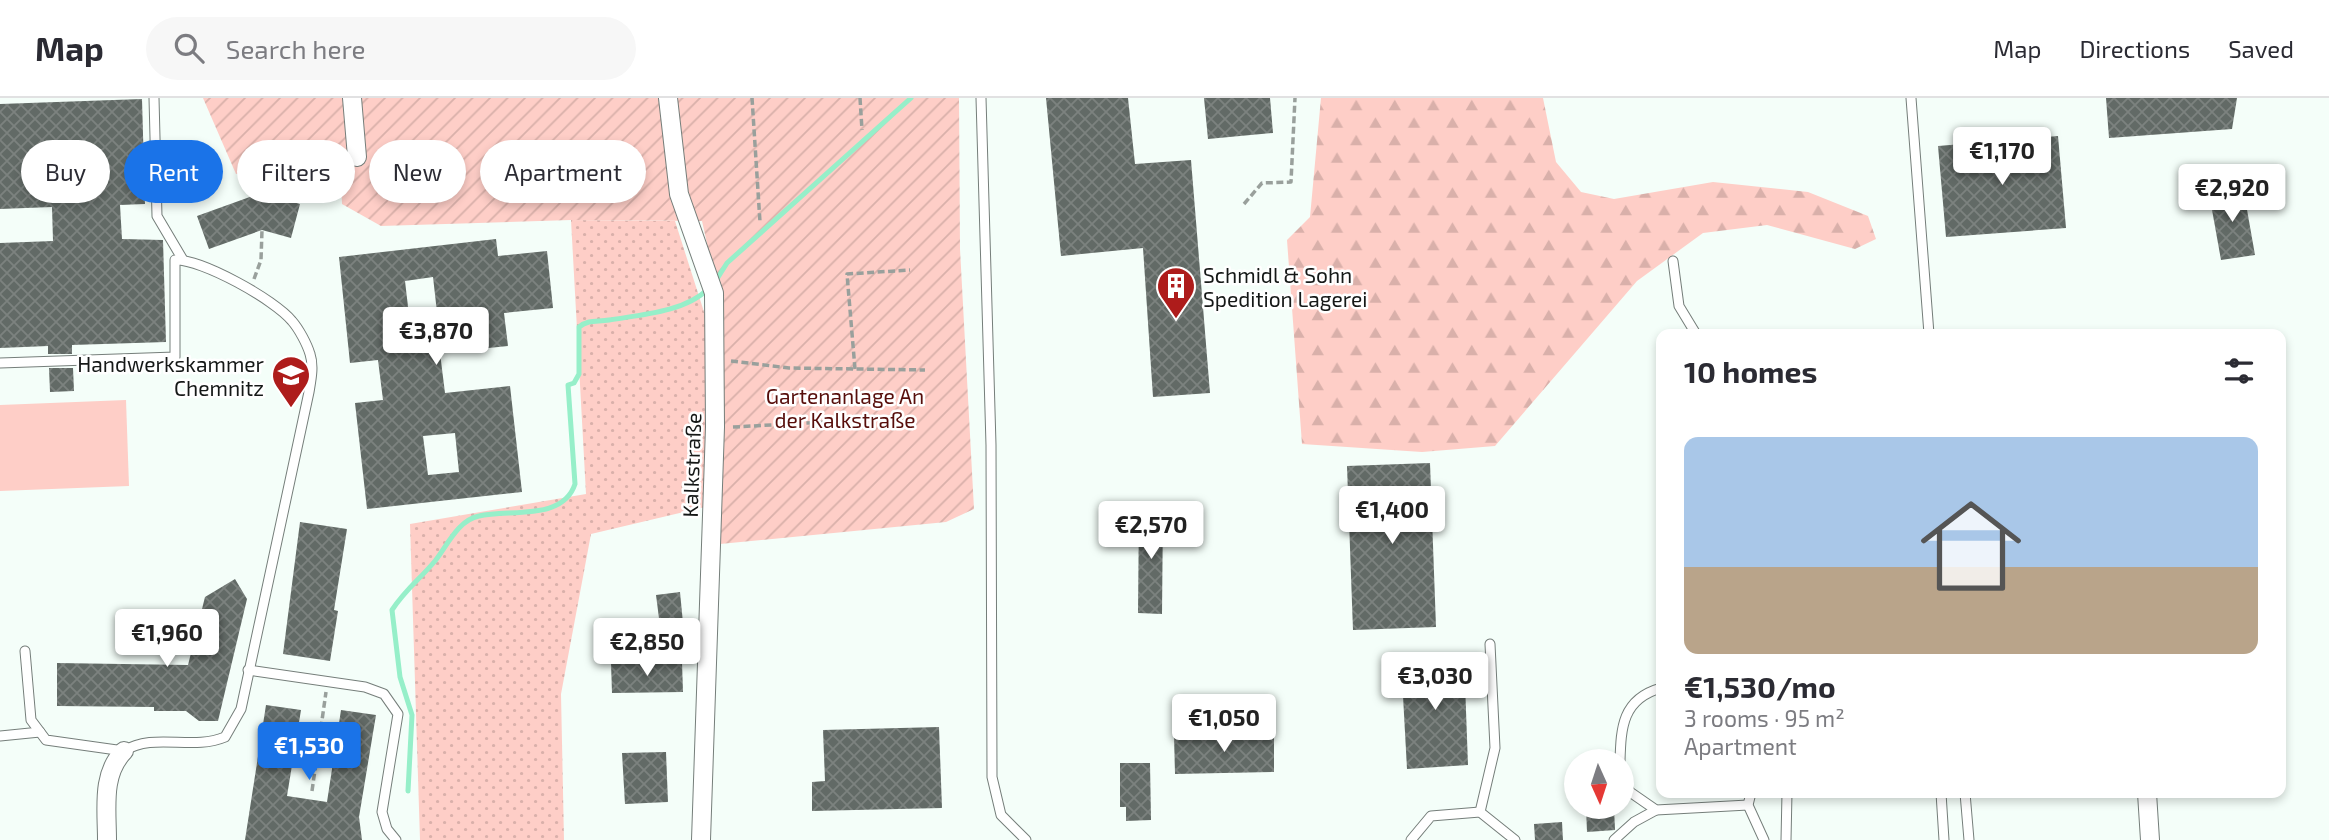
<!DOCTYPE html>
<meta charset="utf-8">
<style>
:root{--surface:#fff;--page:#f7f7f7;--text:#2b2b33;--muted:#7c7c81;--line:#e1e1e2;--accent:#1a73e8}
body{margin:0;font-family:"Exo 2",sans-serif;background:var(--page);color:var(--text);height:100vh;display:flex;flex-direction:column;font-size:26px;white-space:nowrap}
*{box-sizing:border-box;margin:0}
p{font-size:23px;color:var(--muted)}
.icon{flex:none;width:38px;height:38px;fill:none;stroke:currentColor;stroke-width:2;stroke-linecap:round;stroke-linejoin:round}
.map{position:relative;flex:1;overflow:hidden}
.side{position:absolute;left:1656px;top:231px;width:630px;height:469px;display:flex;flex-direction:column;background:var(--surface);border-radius:14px;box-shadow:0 4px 10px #0003}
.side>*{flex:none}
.guide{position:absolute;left:21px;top:42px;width:665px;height:63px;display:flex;gap:14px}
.needle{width:46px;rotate:177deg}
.buttons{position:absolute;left:1564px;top:651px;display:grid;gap:14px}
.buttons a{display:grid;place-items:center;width:70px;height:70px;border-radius:50%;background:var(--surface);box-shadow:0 4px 10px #0003;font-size:35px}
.price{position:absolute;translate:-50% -60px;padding:0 16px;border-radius:7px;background:#fff;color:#222;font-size:23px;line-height:46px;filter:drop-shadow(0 2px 4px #0008)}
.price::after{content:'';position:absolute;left:50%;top:42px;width:21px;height:16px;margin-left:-10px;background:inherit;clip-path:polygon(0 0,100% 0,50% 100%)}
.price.on{background:var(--accent);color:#fff}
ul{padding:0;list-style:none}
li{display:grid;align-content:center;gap:14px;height:371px;padding:0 28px}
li+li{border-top:2px solid var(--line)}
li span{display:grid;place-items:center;height:217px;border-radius:14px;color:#555}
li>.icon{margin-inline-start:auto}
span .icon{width:126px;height:126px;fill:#fffc;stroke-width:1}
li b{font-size:30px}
h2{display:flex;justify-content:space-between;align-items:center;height:84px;padding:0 28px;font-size:30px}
.tag{padding:0 24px;border-radius:32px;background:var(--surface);box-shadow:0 4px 10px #0003;font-size:24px;line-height:63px}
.tag.on{background:var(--accent);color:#fff}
header{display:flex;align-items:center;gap:42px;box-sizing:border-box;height:98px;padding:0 35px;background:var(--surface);border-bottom:2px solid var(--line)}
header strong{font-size:33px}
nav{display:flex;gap:38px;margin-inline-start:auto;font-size:24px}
.search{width:490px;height:63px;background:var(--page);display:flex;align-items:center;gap:18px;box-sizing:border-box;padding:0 24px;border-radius:38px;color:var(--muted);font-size:26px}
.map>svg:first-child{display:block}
</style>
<header>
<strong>Map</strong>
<div class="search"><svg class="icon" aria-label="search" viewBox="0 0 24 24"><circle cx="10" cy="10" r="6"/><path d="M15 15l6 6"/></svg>Search here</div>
<nav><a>Map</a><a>Directions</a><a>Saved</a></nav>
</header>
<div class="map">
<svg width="2329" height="742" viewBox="0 0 2329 742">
<defs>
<pattern id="grass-dots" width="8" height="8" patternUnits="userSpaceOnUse" patternTransform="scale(1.75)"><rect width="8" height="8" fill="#fecec7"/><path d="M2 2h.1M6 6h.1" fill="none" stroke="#d9b0aa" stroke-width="1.8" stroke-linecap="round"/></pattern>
<pattern id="forest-firs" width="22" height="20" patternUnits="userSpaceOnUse" patternTransform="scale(1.75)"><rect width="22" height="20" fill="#fecec7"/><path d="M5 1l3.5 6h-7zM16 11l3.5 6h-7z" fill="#d9b0aa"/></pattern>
<pattern id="garden-furrows" width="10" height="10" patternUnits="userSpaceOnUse" patternTransform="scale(1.75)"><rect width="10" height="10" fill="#fecec7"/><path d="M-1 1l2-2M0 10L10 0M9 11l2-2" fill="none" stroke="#d9b0aa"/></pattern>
<pattern id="building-cross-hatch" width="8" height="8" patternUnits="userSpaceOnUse" patternTransform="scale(1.75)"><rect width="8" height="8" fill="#626a66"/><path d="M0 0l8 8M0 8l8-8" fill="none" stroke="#7c827f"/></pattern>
</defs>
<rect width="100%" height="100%" fill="#f4fef9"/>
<path fill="url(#grass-dots)" d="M 571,122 L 675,123 L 705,217 L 705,409 L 591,436 L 561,596 L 564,742 L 420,742 L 410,426 L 586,396 Z"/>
<path fill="url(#forest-firs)" d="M 1321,0 L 1543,0 L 1556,64 L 1581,94 L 1614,101 L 1713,84 L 1808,94 L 1868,118 L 1876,141 L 1855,151 L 1767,127 L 1703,135 L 1637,183 L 1495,348 L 1422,354 L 1302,346 L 1287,142 L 1310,119 Z"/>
<path fill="url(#garden-furrows)" d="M 203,0 L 959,0 L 960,151 L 974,411 L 946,424 L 720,446 C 721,339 727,227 702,123 L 571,122 L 381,128 L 342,106 L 340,61 L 236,76 Z"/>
<path fill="#fecec7" d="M 126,302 L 129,388 L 0,393 L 0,307 Z"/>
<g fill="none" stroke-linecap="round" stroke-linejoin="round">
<g stroke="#96efc9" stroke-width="5">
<path d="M 715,184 L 727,165 L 911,0"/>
<path d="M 408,693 L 412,617 L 400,579 L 392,512 C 406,491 419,482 435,463 C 447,448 458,422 479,418 C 510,411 563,423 575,386 L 568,287 L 574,285 L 579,276 L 579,229 C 589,221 597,224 609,222 C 640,217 685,214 708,191"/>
</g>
</g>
<g fill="url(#building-cross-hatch)" fill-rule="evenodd">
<path d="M 1046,0 L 1128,0 L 1135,66 L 1191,62 L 1210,295 L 1153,299 L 1143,150 L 1061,158 Z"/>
<path d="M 1204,0 L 1270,0 L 1273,35 L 1208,41 Z"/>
<path d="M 2106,0 L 2237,0 L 2232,31 L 2109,40 Z"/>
<path d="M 142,1 L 145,106 L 120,107 L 122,141 L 163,142 L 166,244 L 72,247 L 72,256 L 48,256 L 48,248 L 0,250 L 0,145 L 53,143 L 52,109 L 0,111 L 0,6 Z"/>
<path d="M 2058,38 L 2066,130 L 1946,139 L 1938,48 Z"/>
<path d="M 2243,89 L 2255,157 L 2221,162 L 2209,95 Z"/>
<path d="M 261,95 L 300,106 L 291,140 L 262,132 L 209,151 L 197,118 Z"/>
<path d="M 496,141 L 498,158 L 547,153 L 553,210 L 504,215 L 508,248 L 440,255 L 445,295 L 510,288 L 522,394 L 367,411 L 355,305 L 383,302 L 378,262 L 350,265 L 339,159 ZM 433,179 L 438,223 L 419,225 L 409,217 L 405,183 ZM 455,335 L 459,374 L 428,377 L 423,338 Z"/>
<path d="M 49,270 L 73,270 L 74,293 L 50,294 Z"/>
<path d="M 1430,365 L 1436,529 L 1353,532 L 1347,368 Z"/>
<path d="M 1139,410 L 1163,411 L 1162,516 L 1138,515 Z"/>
<path d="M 300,424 L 347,431 L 334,512 L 338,513 L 330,563 L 283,556 Z"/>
<path d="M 235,481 L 247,501 L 218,623 L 199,623 L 186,613 L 154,613 L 154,609 L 57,608 L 57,565 L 188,567 L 205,499 Z"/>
<path d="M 680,494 L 683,525 L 660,528 L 656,497 Z"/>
<path d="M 1464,558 L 1468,667 L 1407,671 L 1401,561 Z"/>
<path d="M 682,564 L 683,594 L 612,595 L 611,565 Z"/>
<path d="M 266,607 L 301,612 L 287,698 L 327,704 L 341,612 L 376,617 L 359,719 L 362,742 L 245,742 Z"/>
<path d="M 939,629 L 942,710 L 812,713 L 812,684 L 825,683 L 823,632 Z"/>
<path d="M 1274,637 L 1274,674 L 1175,676 L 1174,638 Z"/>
<path d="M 666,654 L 668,704 L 625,706 L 622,655 Z"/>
<path d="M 1120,665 L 1150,665 L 1151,722 L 1126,723 L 1126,709 L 1120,709 Z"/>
<path d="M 1586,709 L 1614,709 L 1615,732 L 1587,734 Z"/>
<path d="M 1562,724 L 1563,742 L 1535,742 L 1534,726 Z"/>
</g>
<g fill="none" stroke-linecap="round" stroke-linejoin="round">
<defs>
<g id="service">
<path d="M 154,0 L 157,118 L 183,162"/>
<path d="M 981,0 L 991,347 L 992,679 L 1001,717 L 1026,742"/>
<path d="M 1911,0 L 1929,236"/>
<path d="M 1673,163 L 1679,208 L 1696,236"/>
<path d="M 0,265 L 175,259 L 175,162 C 202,161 275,202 292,223 C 299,231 307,246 310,256 C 314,268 311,282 309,294 L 241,611 L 225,639 C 192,653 154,634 124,653 L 46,642 L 31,622 L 25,553"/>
<path d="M 248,572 L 365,589 L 384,596 L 398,616 L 382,714 L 387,731 L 396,742"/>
<path d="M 0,638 L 40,634"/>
<path d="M 1620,663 C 1621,630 1622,601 1661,590"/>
<path d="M 1622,680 L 1630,694 L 1656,712 L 1748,707"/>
<path d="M 1751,695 L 1748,707 L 1764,742"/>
<path d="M 1941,695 L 1944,742"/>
<path d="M 1965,695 L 1969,742"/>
<path d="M 1480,714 L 1495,650 L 1490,546"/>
<path d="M 1411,742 L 1431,718 L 1480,714 L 1515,742"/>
<path d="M 1614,742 L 1634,724 L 1656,712"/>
<path d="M 1786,742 L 1787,695"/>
</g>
<g id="minor">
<path d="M 352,0 L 357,59"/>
<path d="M 668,0 L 679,96 L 714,195 L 715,329 L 701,742"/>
<path d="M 2147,695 L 2150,742"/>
<path d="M 107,742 C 107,711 101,676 124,653"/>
</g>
</defs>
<use href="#service" stroke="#757e7a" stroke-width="11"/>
<use href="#minor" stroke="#757e7a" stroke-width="20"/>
<g stroke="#99a09c" stroke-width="3.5" stroke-dasharray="7 3.5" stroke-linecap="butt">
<path d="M 752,0 L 760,124"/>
<path d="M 860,0 L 862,32"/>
<path d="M 1244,106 L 1262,85 L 1291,84 L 1295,0"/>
<path d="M 254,181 L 261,162 L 262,132"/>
<path d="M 731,263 L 789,270 L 925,272"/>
<path d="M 855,271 L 847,176 L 910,172"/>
<path d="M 733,329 L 902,320"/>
<path d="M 312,693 L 326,594"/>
</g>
<use href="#service" stroke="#fff" stroke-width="9"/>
<use href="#minor" stroke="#fff" stroke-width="18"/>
</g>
<defs>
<symbol id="building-pin" viewBox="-11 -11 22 30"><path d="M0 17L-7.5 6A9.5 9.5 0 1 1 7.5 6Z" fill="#ae1c1b" stroke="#fff"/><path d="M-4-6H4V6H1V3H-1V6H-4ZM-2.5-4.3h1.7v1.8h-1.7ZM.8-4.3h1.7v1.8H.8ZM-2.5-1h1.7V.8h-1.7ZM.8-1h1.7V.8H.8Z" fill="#fff"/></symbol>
<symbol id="university-pin" viewBox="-11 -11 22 30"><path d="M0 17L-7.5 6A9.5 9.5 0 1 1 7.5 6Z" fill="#ae1c1b" stroke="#fff"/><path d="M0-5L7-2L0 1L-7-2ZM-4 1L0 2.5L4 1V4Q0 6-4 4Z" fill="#fff"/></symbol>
</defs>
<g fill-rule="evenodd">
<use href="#building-pin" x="1154" y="166" width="44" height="60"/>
<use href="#university-pin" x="269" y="255" width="44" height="60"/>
</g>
<g text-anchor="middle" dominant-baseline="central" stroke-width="5" stroke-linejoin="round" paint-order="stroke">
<g font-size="21" fill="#151817" stroke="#fff" text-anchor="start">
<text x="1203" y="176">Schmidl &amp; Sohn<tspan x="1203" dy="24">Spedition Lagerei</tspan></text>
<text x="264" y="265" text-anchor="end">Handwerkskammer<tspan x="264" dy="24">Chemnitz</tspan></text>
</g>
<g font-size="21" fill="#570e0b" stroke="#fff">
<text x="845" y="297">Gartenanlage An<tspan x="845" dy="24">der Kalkstraße</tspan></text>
</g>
<g font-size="21" fill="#151817" stroke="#fff">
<text transform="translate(691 367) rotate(-88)">Kalkstraße</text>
</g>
</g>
</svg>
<div class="buttons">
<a><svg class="needle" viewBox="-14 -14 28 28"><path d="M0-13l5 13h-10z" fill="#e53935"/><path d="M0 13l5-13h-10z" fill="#7c7c81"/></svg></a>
</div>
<b class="price" style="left:2002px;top:89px">€1,170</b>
<b class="price" style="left:2232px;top:126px">€2,920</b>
<b class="price" style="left:436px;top:269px">€3,870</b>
<b class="price" style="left:1392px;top:448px">€1,400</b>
<b class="price" style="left:1151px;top:463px">€2,570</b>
<b class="price" style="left:167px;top:571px">€1,960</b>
<b class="price" style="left:647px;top:580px">€2,850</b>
<b class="price" style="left:1435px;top:614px">€3,030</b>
<b class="price" style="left:1224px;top:656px">€1,050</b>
<b class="price on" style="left:309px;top:684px">€1,530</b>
<div class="guide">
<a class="tag">Buy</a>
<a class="tag on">Rent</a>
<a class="tag">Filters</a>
<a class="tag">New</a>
<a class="tag">Apartment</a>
</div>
<section class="side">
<h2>10 homes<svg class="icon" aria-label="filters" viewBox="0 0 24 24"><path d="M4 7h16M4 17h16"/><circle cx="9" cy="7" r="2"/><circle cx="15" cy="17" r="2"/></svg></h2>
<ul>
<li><span style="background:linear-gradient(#a9c7e8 60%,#b9a48a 0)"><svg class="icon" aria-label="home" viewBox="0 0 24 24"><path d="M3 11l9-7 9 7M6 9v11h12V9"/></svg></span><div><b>€1,530/mo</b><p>3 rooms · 95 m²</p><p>Apartment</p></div></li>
</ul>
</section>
</div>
